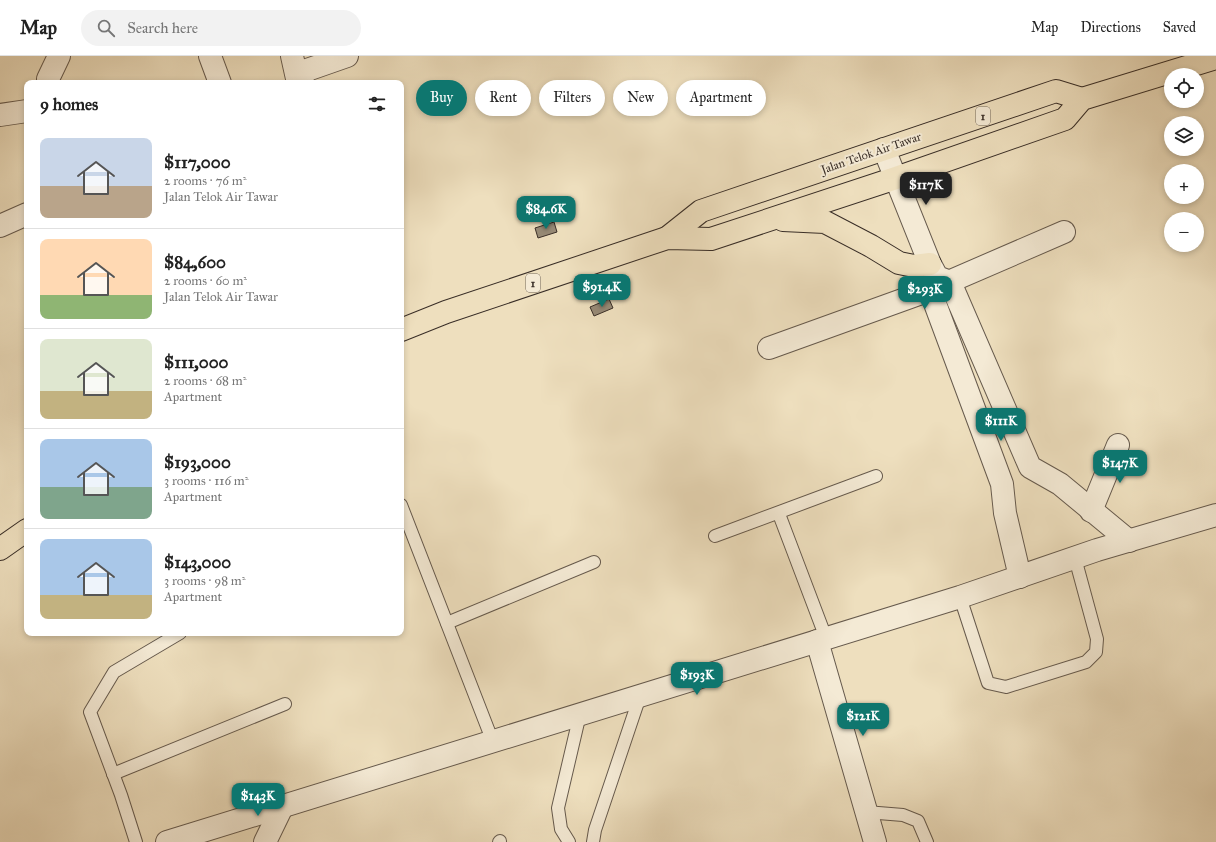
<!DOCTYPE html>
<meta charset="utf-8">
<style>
:root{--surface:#fff;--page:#f2f2f2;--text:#222;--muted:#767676;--line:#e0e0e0;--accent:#0f766e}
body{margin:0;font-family:"IM FELL Great Primer",serif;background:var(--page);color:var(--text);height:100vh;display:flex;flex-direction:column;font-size:15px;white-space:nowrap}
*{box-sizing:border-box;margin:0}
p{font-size:13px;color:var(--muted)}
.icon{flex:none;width:22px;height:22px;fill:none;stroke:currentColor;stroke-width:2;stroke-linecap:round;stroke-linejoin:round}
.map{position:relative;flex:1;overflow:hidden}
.details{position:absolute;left:24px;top:24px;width:380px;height:556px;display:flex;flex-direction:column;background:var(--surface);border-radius:8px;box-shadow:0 2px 6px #0003}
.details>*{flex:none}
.hud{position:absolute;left:416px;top:24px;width:380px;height:36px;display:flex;gap:8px}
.fabs{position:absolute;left:1164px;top:12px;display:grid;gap:8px}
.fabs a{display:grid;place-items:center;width:40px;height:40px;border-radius:50%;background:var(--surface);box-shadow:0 2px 6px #0003;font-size:20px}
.price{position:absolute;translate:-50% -34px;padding:0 9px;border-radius:8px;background:var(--accent);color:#fff;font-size:13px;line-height:26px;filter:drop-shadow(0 1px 2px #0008)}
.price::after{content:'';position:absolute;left:50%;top:24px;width:12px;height:9px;margin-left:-6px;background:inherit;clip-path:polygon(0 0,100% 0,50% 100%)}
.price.current{background:#222;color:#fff}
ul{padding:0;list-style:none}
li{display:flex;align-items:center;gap:12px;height:100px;padding:0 16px}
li+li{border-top:1px solid var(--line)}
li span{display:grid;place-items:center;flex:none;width:112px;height:80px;border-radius:8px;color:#555}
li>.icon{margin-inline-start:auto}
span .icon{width:48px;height:48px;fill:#fffc;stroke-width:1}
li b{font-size:17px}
h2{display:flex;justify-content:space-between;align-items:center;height:48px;padding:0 16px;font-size:17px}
.pill{padding:0 14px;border-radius:18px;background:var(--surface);box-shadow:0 2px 6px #0003;font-size:14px;line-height:36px}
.pill.current{background:var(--accent);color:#fff}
header{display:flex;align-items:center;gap:24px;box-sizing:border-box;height:56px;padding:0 20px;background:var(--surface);border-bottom:1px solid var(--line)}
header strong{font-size:19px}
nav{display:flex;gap:22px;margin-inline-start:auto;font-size:14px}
.search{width:280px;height:36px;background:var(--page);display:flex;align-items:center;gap:10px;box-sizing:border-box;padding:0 14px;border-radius:22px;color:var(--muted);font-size:15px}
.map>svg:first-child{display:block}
</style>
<header>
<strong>Map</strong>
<div class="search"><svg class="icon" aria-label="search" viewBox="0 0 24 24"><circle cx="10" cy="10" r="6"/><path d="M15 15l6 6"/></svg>Search here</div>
<nav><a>Map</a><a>Directions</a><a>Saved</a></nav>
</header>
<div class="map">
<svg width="1216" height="786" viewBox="0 0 1216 786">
<rect width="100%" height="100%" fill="#eedfbe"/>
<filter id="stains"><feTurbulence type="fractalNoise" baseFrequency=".005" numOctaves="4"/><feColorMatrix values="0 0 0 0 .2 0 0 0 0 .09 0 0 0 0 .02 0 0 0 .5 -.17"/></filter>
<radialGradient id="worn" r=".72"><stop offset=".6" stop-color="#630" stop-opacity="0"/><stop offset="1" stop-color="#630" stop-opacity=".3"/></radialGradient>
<g fill="#978a76" stroke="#392e27">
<path d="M 554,166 L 557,176 L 538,182 L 535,172 Z"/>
<path d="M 609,243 L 613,252 L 594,260 L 590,251 Z"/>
</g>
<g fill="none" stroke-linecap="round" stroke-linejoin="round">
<defs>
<g id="service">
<path d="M 401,449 L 493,686"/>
<path d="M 779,458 L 826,582"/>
<path d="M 715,480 L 876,420"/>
<path d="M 960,541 L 988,627 L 1006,631 L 1086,606 L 1096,596 L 1097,583 L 1075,502"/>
<path d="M 447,567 L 594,506"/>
<path d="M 113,718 L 285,648"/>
<path d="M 866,756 L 903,759 L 918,765 L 927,786"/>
<path d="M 136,786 L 121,739 L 90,656 L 114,616 L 180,577"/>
<path d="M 499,786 L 500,785"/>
<path d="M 569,786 L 561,773 L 558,752 L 580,658"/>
<path d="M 593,786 L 595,774 L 640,640"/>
</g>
<g id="minor">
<path d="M 210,0 L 220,27"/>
<path d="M 292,0 L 298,27"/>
<path d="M 49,27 L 48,23 L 59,0"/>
<path d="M 298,27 L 307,14 L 347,0"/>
<path d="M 0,59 L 27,55"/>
<path d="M 884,93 L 930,208 L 937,221 L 950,226 L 1030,411 L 1060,428 L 1129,485"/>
<path d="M 0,170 L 27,158"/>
<path d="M 936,222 L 930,234 L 1002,428 L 1005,457 L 1020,521"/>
<path d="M 769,292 L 930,234 L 1064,176"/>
<path d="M 1091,455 L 1118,389"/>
<path d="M 817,585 L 875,786"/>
<path d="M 167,786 L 960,541 L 1097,494 L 1216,459"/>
<path d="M 265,786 L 282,751"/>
</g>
<g id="primary">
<path d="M 783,164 L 825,166 L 871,190 L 899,207 L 914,210 L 930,208"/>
<path d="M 667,182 L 701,155 L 1056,35 L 1082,43"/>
<path d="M 401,274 L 446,256 L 667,182 L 711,183 L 896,122 L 1065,63 L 1082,43 L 1216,2"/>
<path d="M 0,493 L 27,474"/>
</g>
</defs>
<use href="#service" stroke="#665a4d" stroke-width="14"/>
<use href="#minor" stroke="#665a4d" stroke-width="24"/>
<use href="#primary" stroke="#392e27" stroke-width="24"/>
<use href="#service" stroke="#f4ead5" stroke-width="12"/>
<use href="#minor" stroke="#f4ead5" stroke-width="22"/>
<use href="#primary" stroke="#eedfbe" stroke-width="22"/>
</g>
<g text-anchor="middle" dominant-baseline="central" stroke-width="4" stroke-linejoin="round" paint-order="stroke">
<g fill="#f4ead5" stroke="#71665b" stroke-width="1">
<rect x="976" y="51" width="14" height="18" rx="3"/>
<rect x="526" y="218" width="14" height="18" rx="3"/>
</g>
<g font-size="11" font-weight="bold" fill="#392e27">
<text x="983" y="60">1</text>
<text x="533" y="227">1</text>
</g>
<g font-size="12" fill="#392e27" stroke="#f4ead5">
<text transform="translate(871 97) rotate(-19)">Jalan Telok Air Tawar</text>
</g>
</g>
<rect width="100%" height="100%" filter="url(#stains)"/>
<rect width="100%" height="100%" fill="url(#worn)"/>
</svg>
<div class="fabs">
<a><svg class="icon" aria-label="locate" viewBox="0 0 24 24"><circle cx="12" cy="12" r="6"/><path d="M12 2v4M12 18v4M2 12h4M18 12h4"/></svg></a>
<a><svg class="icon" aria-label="layers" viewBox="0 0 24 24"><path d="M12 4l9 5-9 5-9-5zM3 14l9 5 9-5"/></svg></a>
<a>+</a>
<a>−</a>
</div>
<b class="price current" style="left:926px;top:150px">$117K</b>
<b class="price" style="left:546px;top:174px">$84.6K</b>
<b class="price" style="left:602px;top:252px">$91.4K</b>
<b class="price" style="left:925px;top:254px">$293K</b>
<b class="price" style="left:1001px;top:386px">$111K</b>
<b class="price" style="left:1120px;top:428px">$147K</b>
<b class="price" style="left:697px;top:640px">$193K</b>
<b class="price" style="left:863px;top:681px">$121K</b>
<b class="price" style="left:258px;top:761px">$143K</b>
<div class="hud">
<a class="pill current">Buy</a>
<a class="pill">Rent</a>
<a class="pill">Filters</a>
<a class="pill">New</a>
<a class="pill">Apartment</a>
</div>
<section class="details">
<h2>9 homes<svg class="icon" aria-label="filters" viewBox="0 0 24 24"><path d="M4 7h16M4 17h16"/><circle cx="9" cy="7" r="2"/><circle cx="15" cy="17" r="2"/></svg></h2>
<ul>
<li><span style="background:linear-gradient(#c9d6e8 60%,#b9a48a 0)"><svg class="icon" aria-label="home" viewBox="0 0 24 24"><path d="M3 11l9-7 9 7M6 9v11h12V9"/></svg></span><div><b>$117,000</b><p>2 rooms · 76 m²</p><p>Jalan Telok Air Tawar</p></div></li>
<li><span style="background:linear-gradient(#ffd9b3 70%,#8fb573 0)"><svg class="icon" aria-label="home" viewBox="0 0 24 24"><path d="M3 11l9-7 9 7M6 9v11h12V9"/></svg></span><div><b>$84,600</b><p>2 rooms · 60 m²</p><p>Jalan Telok Air Tawar</p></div></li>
<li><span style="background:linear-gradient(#dfe7d0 65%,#c2b280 0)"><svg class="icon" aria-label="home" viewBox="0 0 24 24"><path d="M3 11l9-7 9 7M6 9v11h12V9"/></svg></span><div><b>$111,000</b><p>2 rooms · 68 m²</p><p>Apartment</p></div></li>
<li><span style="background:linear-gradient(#a9c7e8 60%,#7fa58c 0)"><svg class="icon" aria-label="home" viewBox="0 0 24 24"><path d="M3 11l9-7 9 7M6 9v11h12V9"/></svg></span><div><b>$193,000</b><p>3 rooms · 116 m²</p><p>Apartment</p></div></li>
<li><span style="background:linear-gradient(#a9c7e8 70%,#c2b280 0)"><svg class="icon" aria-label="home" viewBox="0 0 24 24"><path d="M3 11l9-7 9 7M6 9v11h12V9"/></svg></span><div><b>$143,000</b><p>3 rooms · 98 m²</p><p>Apartment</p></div></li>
</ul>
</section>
</div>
